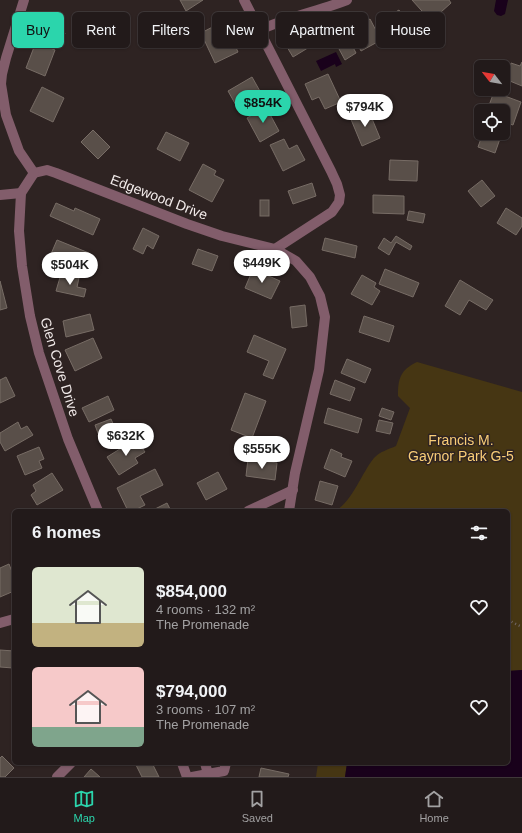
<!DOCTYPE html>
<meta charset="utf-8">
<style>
:root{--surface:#221a1a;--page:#2e2727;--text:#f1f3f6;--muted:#a2a1a2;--line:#3f3839;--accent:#2bd5ac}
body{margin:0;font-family:Helvetica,sans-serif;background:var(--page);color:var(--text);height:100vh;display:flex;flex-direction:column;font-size:15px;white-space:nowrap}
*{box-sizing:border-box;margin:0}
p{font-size:13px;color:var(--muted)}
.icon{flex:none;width:22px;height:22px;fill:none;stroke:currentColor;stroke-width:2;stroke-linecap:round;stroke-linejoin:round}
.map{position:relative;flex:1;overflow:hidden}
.side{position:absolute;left:12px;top:509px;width:498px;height:256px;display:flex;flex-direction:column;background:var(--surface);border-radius:6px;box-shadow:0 1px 3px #0004,0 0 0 1px var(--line)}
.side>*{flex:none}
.hud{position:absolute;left:12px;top:12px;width:498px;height:36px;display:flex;gap:8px}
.needle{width:26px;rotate:301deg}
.tools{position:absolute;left:474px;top:60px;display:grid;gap:8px}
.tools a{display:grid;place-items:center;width:36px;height:36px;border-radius:6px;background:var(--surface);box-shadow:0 1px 3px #0004,0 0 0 1px var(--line);font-size:20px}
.price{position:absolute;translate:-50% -34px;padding:0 9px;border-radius:14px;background:#fff;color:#222;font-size:13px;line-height:26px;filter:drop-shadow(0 1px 2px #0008)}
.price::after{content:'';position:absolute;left:50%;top:24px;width:12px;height:9px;margin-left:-6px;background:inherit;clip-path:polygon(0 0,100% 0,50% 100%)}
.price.active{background:var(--accent);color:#111}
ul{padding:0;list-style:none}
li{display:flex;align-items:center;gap:12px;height:100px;padding:0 20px}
li span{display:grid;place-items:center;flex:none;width:112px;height:80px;border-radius:6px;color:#555}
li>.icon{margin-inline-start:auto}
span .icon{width:48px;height:48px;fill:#fffc;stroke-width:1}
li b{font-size:17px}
h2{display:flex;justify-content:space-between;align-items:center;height:48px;padding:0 20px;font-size:17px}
.tag{padding:0 14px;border-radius:6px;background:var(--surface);box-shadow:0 1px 3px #0004,0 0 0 1px var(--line);font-size:14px;line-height:36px}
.tag.active{background:var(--accent);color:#111}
.tabs{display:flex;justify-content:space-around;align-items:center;height:56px;border-top:1px solid var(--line);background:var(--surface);font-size:11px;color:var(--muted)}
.tabs a{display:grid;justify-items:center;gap:2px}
.tabs .active{color:var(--accent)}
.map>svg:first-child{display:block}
</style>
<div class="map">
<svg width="522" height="777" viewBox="0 0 522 777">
<rect width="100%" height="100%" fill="#2e2322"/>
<g fill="#463613">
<path d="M 417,362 L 522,392 L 522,670 L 508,671 L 508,511 L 334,511 C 351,505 362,472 374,458 C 379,452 389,449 396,446 L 410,408 L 398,396 C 398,379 400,370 417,362 Z"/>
<path d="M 318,763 L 347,763 L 345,777 L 316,777 Z"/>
</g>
<g fill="#19011b">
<path d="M 496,0 L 508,0 L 505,14 L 501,16 L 497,15 L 494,11 Z"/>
<path d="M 336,52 L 342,64 L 336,67 L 335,64 L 321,71 L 316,61 Z"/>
<path d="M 522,670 L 522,777 L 345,777 L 347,763 L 508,763 L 508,671 Z"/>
</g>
<g fill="#594f49" stroke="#776c65">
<path d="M 180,0 L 203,0 L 186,11 Z"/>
<path d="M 412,0 L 449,0 L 451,3 L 431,21 Z"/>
<path d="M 399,10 L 414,33 L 397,44 L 382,20 Z"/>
<path d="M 37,17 L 59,24 L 57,30 L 65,33 L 62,41 L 32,31 Z"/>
<path d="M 370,19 L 381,40 L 361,51 L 350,30 Z"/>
<path d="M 224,21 L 238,52 L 215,63 L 201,33 Z"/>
<path d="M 304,24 L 316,43 L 293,57 L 281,37 Z"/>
<path d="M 344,30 L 356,53 L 345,60 L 332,36 Z"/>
<path d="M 36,42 L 55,50 L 45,76 L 26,68 Z"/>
<path d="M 522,62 L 522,86 L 505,79 L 511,63 L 520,66 Z"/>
<path d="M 328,74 L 341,102 L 325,109 L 319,97 L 312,100 L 305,84 Z"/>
<path d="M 252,77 L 261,93 L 237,107 L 228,91 Z"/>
<path d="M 42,87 L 64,98 L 53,122 L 30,111 Z"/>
<path d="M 494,92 L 521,102 L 513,125 L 503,122 L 503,111 L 497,111 L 488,108 Z"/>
<path d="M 266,107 L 279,131 L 260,142 L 247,118 Z"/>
<path d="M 368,109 L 380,138 L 362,146 L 350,117 Z"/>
<path d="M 93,130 L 110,147 L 98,159 L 81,142 Z"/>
<path d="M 166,132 L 189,143 L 180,161 L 157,149 Z"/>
<path d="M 483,133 L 502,133 L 495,153 L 478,147 Z"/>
<path d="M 284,139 L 289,149 L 297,145 L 305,160 L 283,171 L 270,145 Z"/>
<path d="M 390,160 L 418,161 L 417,181 L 389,180 Z"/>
<path d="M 203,164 L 216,171 L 214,175 L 224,180 L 212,202 L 189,190 Z"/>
<path d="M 482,180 L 495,196 L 481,207 L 468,191 Z"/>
<path d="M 312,183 L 316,196 L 293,204 L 288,191 Z"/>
<path d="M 373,195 L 404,196 L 404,214 L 373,213 Z"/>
<rect x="260" y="200" width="9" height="16"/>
<path d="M 56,203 L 74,211 L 75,208 L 100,219 L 93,235 L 50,216 Z"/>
<path d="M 506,208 L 522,218 L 522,226 L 516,235 L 497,223 Z"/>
<path d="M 409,211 L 425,214 L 423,223 L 407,220 Z"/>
<path d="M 143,228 L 159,236 L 153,249 L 147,245 L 143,254 L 133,249 Z"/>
<path d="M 396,236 L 412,246 L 410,250 L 396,242 L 389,255 L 378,248 L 384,238 L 391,243 Z"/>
<path d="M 325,238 L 357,246 L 355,258 L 322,250 Z"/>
<path d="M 57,240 L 89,253 L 83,268 L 51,254 Z"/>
<path d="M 198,249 L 218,256 L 212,271 L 192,264 Z"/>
<path d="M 253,269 L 280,281 L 271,299 L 245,288 Z"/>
<path d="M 385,269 L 419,283 L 413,297 L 379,284 Z"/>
<path d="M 61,274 L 79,278 L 77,287 L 86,289 L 84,297 L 56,291 Z"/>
<path d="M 362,275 L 376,283 L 374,287 L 380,291 L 372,305 L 351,294 Z"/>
<path d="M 460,280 L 493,300 L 486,310 L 469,300 L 460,315 L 445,306 Z"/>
<path d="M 0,281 L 7,308 L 0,310 Z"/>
<path d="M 305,305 L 307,326 L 292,328 L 290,307 Z"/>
<path d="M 90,314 L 94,330 L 66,337 L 63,321 Z"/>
<path d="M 364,316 L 394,326 L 389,342 L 359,332 Z"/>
<path d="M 254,335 L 286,349 L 273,379 L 263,375 L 269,361 L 247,352 Z"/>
<path d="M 93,338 L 102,358 L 75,371 L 65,350 Z"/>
<path d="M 347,359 L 371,369 L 365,383 L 341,373 Z"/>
<path d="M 6,377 L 15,396 L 0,403 L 0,380 Z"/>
<path d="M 335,380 L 355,388 L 350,401 L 330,394 Z"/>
<path d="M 245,393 L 266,401 L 252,438 L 231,430 Z"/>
<path d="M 108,396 L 114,410 L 89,422 L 82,408 Z"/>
<path d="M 328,408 L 362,419 L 358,433 L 324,423 Z"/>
<path d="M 382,408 L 394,412 L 391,420 L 379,416 Z"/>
<path d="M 111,419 L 119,437 L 102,444 L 95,425 Z"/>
<path d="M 379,420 L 393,423 L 390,434 L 376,431 Z"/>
<path d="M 18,422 L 21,429 L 27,426 L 33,435 L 5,451 L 0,442 L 0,433 Z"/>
<path d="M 136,439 L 145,452 L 135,458 L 138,463 L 119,475 L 107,457 Z"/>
<path d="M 39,447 L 44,459 L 39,461 L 42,468 L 25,475 L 17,456 Z"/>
<path d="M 331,449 L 342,454 L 341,457 L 352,461 L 345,477 L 324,468 Z"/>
<path d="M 248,459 L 277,463 L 275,480 L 246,476 Z"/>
<path d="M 155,469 L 163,485 L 140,496 L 145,505 L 133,511 L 128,511 L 117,488 Z"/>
<path d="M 218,472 L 227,489 L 206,500 L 197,483 Z"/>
<path d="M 52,473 L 63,490 L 37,505 L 31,495 L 36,491 L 33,485 Z"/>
<path d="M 320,481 L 338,486 L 332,505 L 315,500 Z"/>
<path d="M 167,503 L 171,511 L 151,511 Z"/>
<path d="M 9,564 L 14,577 L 14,591 L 0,597 L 0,568 Z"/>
<path d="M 0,650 L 14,651 L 13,668 L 0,667 Z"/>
<path d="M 2,756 L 14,768 L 5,777 L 0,777 L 0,758 Z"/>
<path d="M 140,763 L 152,763 L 159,777 L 142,777 L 136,765 Z"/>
<path d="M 261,768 L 289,774 L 288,777 L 259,777 Z"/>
<path d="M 91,769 L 100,777 L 84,777 Z"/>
</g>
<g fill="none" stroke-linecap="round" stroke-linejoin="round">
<path stroke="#726867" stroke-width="2.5" stroke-dasharray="1 3" stroke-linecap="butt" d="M 508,620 L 522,627"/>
<g stroke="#825d6b" stroke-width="10">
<path d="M 24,0 L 6,58 L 2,74 L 1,84 L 6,115 L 19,151 L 34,173"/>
<path d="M 244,0 L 331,171 L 337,184 L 340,195 L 339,202 L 332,212 L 275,249"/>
<path d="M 260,30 C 288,17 319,11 347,0"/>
<path d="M 34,173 L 47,170 L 56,173 L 187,224 L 222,236 L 275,249 L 296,261 L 310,277 L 320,296 L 325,317 L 319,370 L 295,473 L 289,511"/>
<path d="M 34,173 L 21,193 L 19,231 L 22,266 L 30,316 L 39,353 L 68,439 L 98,511"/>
<path d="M 0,195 L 21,193"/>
<path d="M 248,511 L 293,490"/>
<path d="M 0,623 L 14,619"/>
<path d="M 182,763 L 187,777"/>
<path d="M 205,763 L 208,774"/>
<path d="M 57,777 L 71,763"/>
<path d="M 192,777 L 224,771 L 226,763"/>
</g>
</g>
<g text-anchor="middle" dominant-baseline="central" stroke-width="3" stroke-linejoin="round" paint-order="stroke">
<g font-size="14" fill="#f2ebea" stroke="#2e2322">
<text transform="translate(159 197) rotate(21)">Edgewood Drive</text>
<text transform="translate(60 367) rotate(73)">Glen Cove Drive</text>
</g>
<g font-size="14" fill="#f9cd77" stroke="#2e2322">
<text x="461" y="440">Francis M.<tspan x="461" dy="16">Gaynor Park G-5</tspan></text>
</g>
</g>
</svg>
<div class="tools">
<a><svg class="needle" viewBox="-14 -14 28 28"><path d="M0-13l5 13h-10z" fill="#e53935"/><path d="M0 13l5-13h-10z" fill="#a2a1a2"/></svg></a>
<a><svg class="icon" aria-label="locate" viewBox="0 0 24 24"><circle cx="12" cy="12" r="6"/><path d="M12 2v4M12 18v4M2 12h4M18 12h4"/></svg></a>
</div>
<b class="price active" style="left:263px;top:124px">$854K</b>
<b class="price" style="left:365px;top:128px">$794K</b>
<b class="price" style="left:262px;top:284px">$449K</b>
<b class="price" style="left:70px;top:286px">$504K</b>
<b class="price" style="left:126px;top:457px">$632K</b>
<b class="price" style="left:262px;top:470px">$555K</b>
<div class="hud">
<a class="tag active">Buy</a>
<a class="tag">Rent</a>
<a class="tag">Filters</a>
<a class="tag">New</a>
<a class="tag">Apartment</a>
<a class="tag">House</a>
</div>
<section class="side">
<h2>6 homes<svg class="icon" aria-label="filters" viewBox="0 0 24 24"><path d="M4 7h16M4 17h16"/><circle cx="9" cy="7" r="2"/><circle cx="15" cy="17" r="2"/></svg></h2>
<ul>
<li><span style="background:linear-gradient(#dfe7d0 70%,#c2b280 0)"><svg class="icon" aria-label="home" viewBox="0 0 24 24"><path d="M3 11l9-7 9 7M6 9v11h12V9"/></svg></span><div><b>$854,000</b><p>4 rooms · 132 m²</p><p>The Promenade</p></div><svg class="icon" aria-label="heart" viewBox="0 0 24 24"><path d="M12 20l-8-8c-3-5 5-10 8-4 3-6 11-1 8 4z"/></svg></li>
<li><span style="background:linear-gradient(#f6c9c9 75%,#7fa58c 0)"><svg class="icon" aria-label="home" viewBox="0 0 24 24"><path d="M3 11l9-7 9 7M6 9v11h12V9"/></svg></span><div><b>$794,000</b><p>3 rooms · 107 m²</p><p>The Promenade</p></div><svg class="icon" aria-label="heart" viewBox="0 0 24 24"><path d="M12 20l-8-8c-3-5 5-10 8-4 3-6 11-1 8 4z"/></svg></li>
</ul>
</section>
</div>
<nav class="tabs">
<a class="active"><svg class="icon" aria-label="map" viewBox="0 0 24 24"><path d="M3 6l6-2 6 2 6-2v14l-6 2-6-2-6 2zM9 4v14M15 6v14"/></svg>Map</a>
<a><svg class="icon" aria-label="saved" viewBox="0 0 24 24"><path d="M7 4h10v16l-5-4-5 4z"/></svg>Saved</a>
<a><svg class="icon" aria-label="home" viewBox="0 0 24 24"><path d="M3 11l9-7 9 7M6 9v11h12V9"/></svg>Home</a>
</nav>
